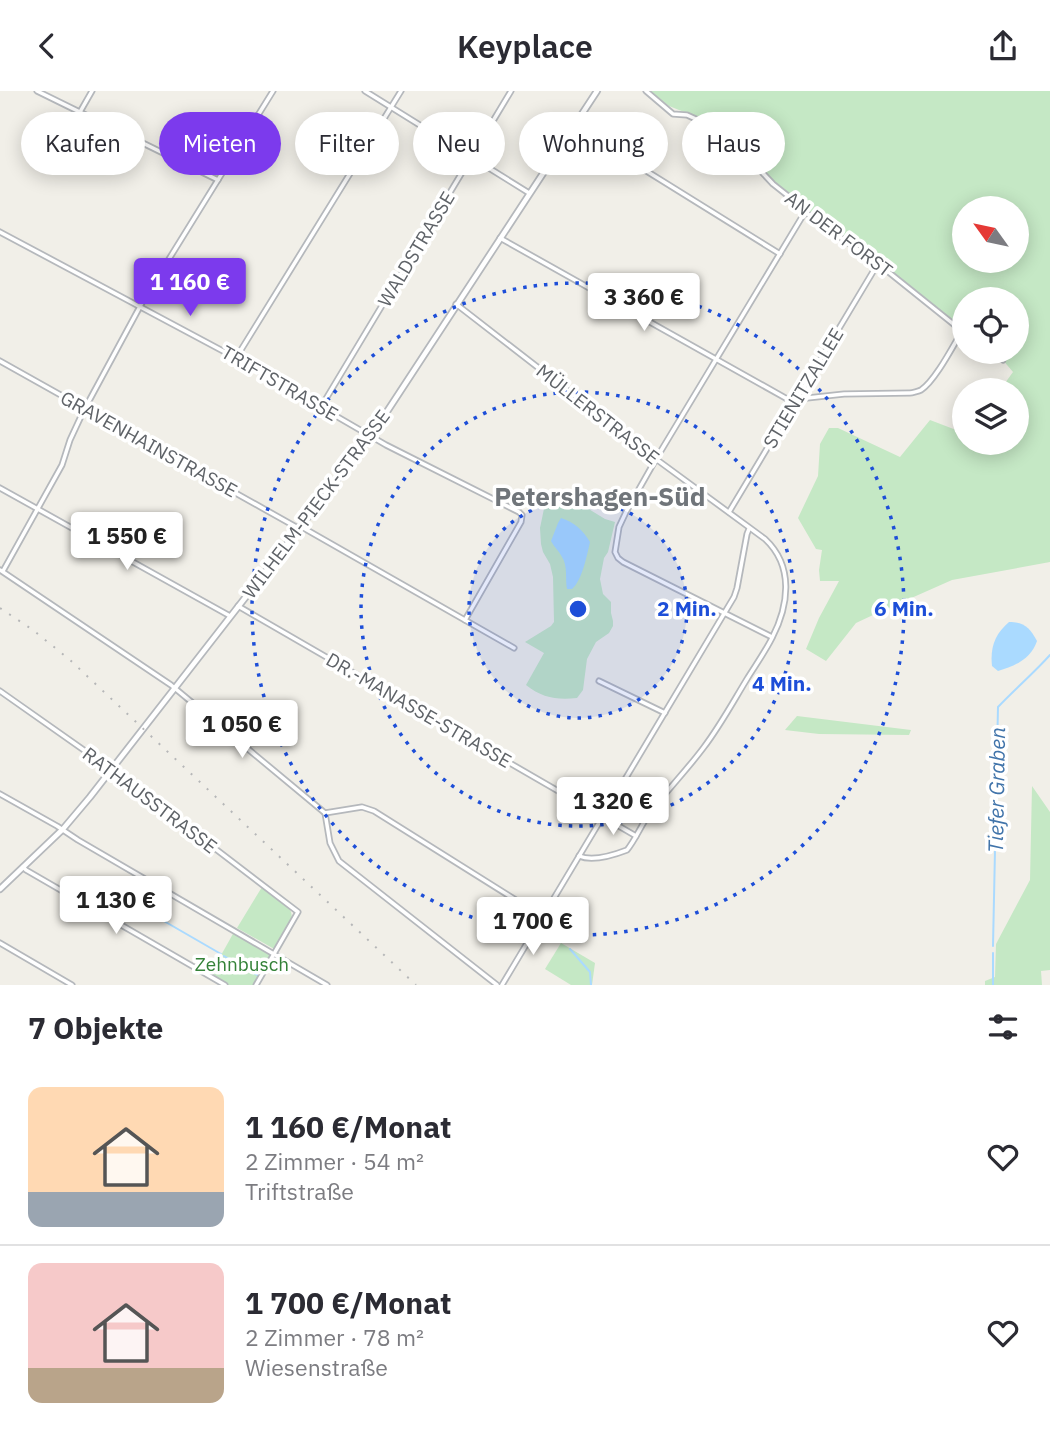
<!DOCTYPE html>
<html lang="de">
<meta charset="utf-8">
<style>
:root{--surface:#fff;--page:#f2f2f3;--text:#2b2b33;--muted:#7c7c81;--line:#e1e1e2;--accent:#7c3aed}
body{margin:0;font-family:"IBM Plex Sans",sans-serif;background:var(--page);color:var(--text);height:100vh;display:flex;flex-direction:column;font-size:26px;white-space:nowrap}
*{box-sizing:border-box;margin:0}
p{font-size:23px;color:var(--muted)}
.icon{flex:none;width:38px;height:38px;fill:none;stroke:currentColor;stroke-width:2;stroke-linecap:round;stroke-linejoin:round}
.map{position:relative;height:894px;overflow:hidden}
.sheet{display:flex;flex-direction:column;background:var(--surface);flex:1}
.sheet>*{flex:none}
.banner{position:absolute;left:21px;top:21px;width:1008px;height:63px;display:flex;gap:14px}
.needle{width:46px;rotate:303deg}
.buttons{position:absolute;left:952px;top:105px;display:grid;gap:14px}
.buttons a{display:grid;place-items:center;width:77px;height:77px;border-radius:50%;background:var(--surface);box-shadow:0 4px 18px #0003;font-size:35px}
.price{position:absolute;translate:-50% -60px;padding:0 16px;border-radius:7px;background:#fff;color:#222;font-size:23px;line-height:46px;filter:drop-shadow(0 2px 4px #0008)}
.price::after{content:'';position:absolute;left:50%;top:42px;width:21px;height:16px;margin-left:-10px;background:inherit;clip-path:polygon(0 0,100% 0,50% 100%)}
.price.active{background:var(--accent);color:#fff}
ul{padding:0;list-style:none}
li{display:flex;align-items:center;gap:21px;height:175px;padding:0 28px}
li+li{border-top:2px solid var(--line)}
li span{display:grid;place-items:center;flex:none;width:196px;height:140px;border-radius:14px;color:#555}
li>.icon{margin-inline-start:auto}
span .icon{width:84px;height:84px;fill:#fffc;stroke-width:1}
li b{font-size:30px}
h2{display:flex;justify-content:space-between;align-items:center;height:84px;padding:0 28px;font-size:30px}
.tag{padding:0 24px;border-radius:32px;background:var(--surface);box-shadow:0 4px 18px #0003;font-size:24px;line-height:63px}
.tag.active{background:var(--accent);color:#fff}
header{display:flex;justify-content:space-between;align-items:center;height:91px;padding:0 28px;background:var(--surface);font-size:32px;font-weight:600}
.map>svg:first-child{display:block}
</style>
<header><svg class="icon" aria-label="back" viewBox="0 0 24 24"><path d="M15 5l-7 7 7 7"/></svg>Keyplace<svg class="icon" aria-label="share" viewBox="0 0 24 24"><path d="M12 15V3M7 8l5-5 5 5M5 13v7h14v-7"/></svg></header>
<div class="map">
<svg width="1050" height="894" viewBox="0 0 1050 894">
<rect width="100%" height="100%" fill="#f1efe8"/>
<g fill="#c5e8c5" fill-rule="evenodd">
<path d="M 649,0 L 1050,0 L 1050,471 L 952,489 L 873,524 L 856,532 L 826,570 L 806,558 L 819,527 L 839,490 L 820,490 L 819,479 L 822,459 L 816,458 L 798,427 L 818,385 L 820,353 L 829,337 L 838,337 L 900,366 L 930,329 L 964,342 L 964,352 L 1017,352 L 1017,299 L 1000,299 L 1013,281 L 996,261 L 1017,261 L 1017,208 L 964,208 L 964,239 L 892,182 L 812,123 L 699,27 L 669,15 ZM 964,117 L 1017,117 L 1017,170 L 964,170 Z"/>
<path d="M 553,405 L 559,405 L 567,411 L 574,409 L 605,428 L 615,431 L 608,461 L 604,467 L 600,488 L 603,503 L 611,511 L 611,522 L 613,530 L 613,535 L 609,542 L 596,551 L 587,568 L 583,599 L 577,607 C 557,609 542,607 526,594 L 544,562 L 525,551 L 551,535 L 554,531 L 553,486 L 550,473 L 543,461 L 541,453 L 540,437 L 546,408 Z"/>
<path d="M 797,625 L 911,639 L 909,644 L 819,643 L 785,639 Z"/>
<path d="M 1032,695 L 1050,721 L 1050,879 L 1041,880 L 1042,894 L 985,894 L 985,890 L 995,886 L 996,853 L 1030,789 Z"/>
<path d="M 262,796 C 300,821 298,821 276,859 L 237,837 Z"/>
<path d="M 234,841 L 272,863 L 255,894 L 228,894 L 210,884 Z"/>
<path d="M 561,852 L 595,872 L 592,894 L 571,894 L 545,878 Z"/>
</g>
<g fill="#aadaff">
<path d="M 561,427 C 574,431 583,439 590,451 C 587,464 582,490 572,498 L 567,498 C 565,488 568,475 562,466 C 559,460 554,456 551,450 L 558,432 Z"/>
<path d="M 1009,531 C 1024,531 1030,537 1037,550 C 1031,568 1015,575 998,580 L 992,575 C 990,556 995,543 1009,531 Z"/>
</g>
<g fill="none" stroke-linecap="round" stroke-linejoin="round">
<g stroke="#aadaff" stroke-width="2">
<path d="M 131,811 L 221,863"/>
<path d="M 993,855 L 998,616 C 1015,598 1034,582 1050,564"/>
<path d="M 570,858 L 590,881 L 591,894"/>
<path d="M 224,865 L 259,885"/>
<path d="M 993,894 L 993,862"/>
</g>
<defs>
<g id="minor">
<path d="M 37,0 L 218,89"/>
<path d="M 365,0 L 529,102"/>
<path d="M 646,0 L 673,23 L 687,24 L 698,29 L 726,53 L 758,77 L 773,93 L 802,116 L 805,121 L 886,179 L 962,240"/>
<path d="M 80,21 L 92,0"/>
<path d="M 574,35 L 780,163"/>
<path d="M 0,141 L 236,267 L 386,354 L 519,421 L 522,424 L 521,431 L 465,529"/>
<path d="M 500,147 L 789,309 L 844,303 L 910,302 C 912,302 919,300 921,299 C 935,290 953,255 962,240"/>
<path d="M 456,213 L 656,368 L 765,448 C 794,475 789,514 772,547 C 765,561 755,575 747,588 C 733,611 720,635 704,656 C 687,679 667,699 650,722 C 641,734 636,748 627,759 C 614,764 593,771 579,765"/>
<path d="M 993,261 L 1003,269"/>
<path d="M 236,267 L 401,0"/>
<path d="M 0,270 L 298,437"/>
<path d="M 321,316 L 511,0"/>
<path d="M 0,397 L 230,525"/>
<path d="M 729,421 L 877,174"/>
<path d="M 300,435 L 514,557"/>
<path d="M 0,479 L 171,594 L 325,722"/>
<path d="M 3,480 L 62,374 L 70,349 L 83,321 L 143,210 L 273,0"/>
<path d="M 238,515 L 636,745"/>
<path d="M 772,546 L 623,471 L 618,467 L 615,461 L 619,436 L 626,421 L 656,368 L 805,121"/>
<path d="M 599,590 L 665,622"/>
<path d="M 0,600 L 115,681 L 298,821 L 256,894"/>
<path d="M 0,703 L 57,735 L 78,749 L 327,894"/>
<path d="M 325,722 L 330,752 L 339,770 L 497,894"/>
<path d="M 325,722 L 362,716 L 374,720 L 543,826"/>
<path d="M 23,776 L 26,779 L 225,894"/>
<path d="M 0,852 L 72,894"/>
<path d="M 502,894 L 734,506 L 737,497 L 747,443 L 749,438"/>
</g>
<path id="tertiary" d="M 0,798 L 63,738 L 90,706 L 371,345 L 597,0"/>
</defs>
<use href="#minor" stroke="#b5b8bc" stroke-width="7"/>
<use href="#tertiary" stroke="#b5b8bc" stroke-width="8"/>
<use href="#minor" stroke="#fff" stroke-width="3.5"/>
<use href="#tertiary" stroke="#fff" stroke-width="4.5"/>
<path stroke="#b6b7b8" stroke-width="2" stroke-dasharray="2 9" stroke-linecap="butt" d="M 0,517 L 33,539 L 70,569 L 416,894"/>
</g>
<circle cx="578" cy="518" r="109" fill="#1d4ed8" fill-opacity=".12"/>
<g fill="none" stroke="#1d4ed8" stroke-width="3.5" stroke-dasharray="3.5 7">
<circle cx="578" cy="518" r="109"/>
<circle cx="578" cy="518" r="217"/>
<circle cx="578" cy="518" r="326"/>
</g>
<g text-anchor="middle" dominant-baseline="central" stroke-width="7" stroke-linejoin="round" paint-order="stroke">
<g font-size="19" fill="#5f6368" stroke="#fff">
<text transform="translate(839 143) rotate(37)">AN DER FORST</text>
<text transform="translate(416 158) rotate(-59)">WALDSTRASSE</text>
<text transform="translate(280 292) rotate(30)">TRIFTSTRASSE</text>
<text transform="translate(803 297) rotate(-59)">STIENITZALLEE</text>
<text transform="translate(598 323) rotate(38)">MÜLLERSTRASSE</text>
<text transform="translate(149 353) rotate(29)">GRAVENHAINSTRASSE</text>
<text transform="translate(316 413) rotate(-53)">WILHELM-PIECK-STRASSE</text>
<text transform="translate(419 619) rotate(30)">DR.-MANASSE-STRASSE</text>
<text transform="translate(150 709) rotate(37)">RATHAUSSTRASSE</text>
</g>
<g font-size="19" fill="#348238" stroke="#fff">
<text x="242" y="873">Zehnbusch</text>
</g>
<g font-size="21" font-style="italic" fill="#4174aa" stroke="#fff">
<text transform="translate(996 699) rotate(-89)">Tiefer Graben</text>
</g>
<g font-size="26" font-weight="bold" fill="#70757a" stroke="#fff">
<text x="600" y="405">Petershagen-Süd</text>
</g>
</g>
<circle cx="578" cy="518" r="10" fill="#1d4ed8" stroke="#fff" stroke-width="3.5"/>
<g font-size="21" text-anchor="middle" font-weight="bold" fill="#1d4ed8" stroke="#fff" stroke-width="7" stroke-linejoin="round" paint-order="stroke">
<text x="687" y="525">2 Min.</text>
<text x="904" y="525">6 Min.</text>
<text x="782" y="600">4 Min.</text>
</g>
</svg>
<div class="buttons">
<a><svg class="needle" viewBox="-14 -14 28 28"><path d="M0-13l5 13h-10z" fill="#e53935"/><path d="M0 13l5-13h-10z" fill="#7c7c81"/></svg></a>
<a><svg class="icon" aria-label="locate" viewBox="0 0 24 24"><circle cx="12" cy="12" r="6"/><path d="M12 2v4M12 18v4M2 12h4M18 12h4"/></svg></a>
<a><svg class="icon" aria-label="layers" viewBox="0 0 24 24"><path d="M12 4l9 5-9 5-9-5zM3 14l9 5 9-5"/></svg></a>
</div>
<b class="price active" style="left:190px;top:227px">1 160 €</b>
<b class="price" style="left:644px;top:242px">3 360 €</b>
<b class="price" style="left:127px;top:481px">1 550 €</b>
<b class="price" style="left:242px;top:669px">1 050 €</b>
<b class="price" style="left:613px;top:746px">1 320 €</b>
<b class="price" style="left:116px;top:845px">1 130 €</b>
<b class="price" style="left:533px;top:866px">1 700 €</b>
<div class="banner">
<a class="tag">Kaufen</a>
<a class="tag active">Mieten</a>
<a class="tag">Filter</a>
<a class="tag">Neu</a>
<a class="tag">Wohnung</a>
<a class="tag">Haus</a>
</div>
</div>
<section class="sheet">
<h2>7 Objekte<svg class="icon" aria-label="filters" viewBox="0 0 24 24"><path d="M4 7h16M4 17h16"/><circle cx="9" cy="7" r="2"/><circle cx="15" cy="17" r="2"/></svg></h2>
<ul>
<li><span style="background:linear-gradient(#ffd9b3 75%,#9aa5b1 0)"><svg class="icon" aria-label="home" viewBox="0 0 24 24"><path d="M3 11l9-7 9 7M6 9v11h12V9"/></svg></span><div><b>1 160 €/Monat</b><p>2 Zimmer · 54 m²</p><p>Triftstraße</p></div><svg class="icon" aria-label="heart" viewBox="0 0 24 24"><path d="M12 20l-8-8c-3-5 5-10 8-4 3-6 11-1 8 4z"/></svg></li>
<li><span style="background:linear-gradient(#f6c9c9 75%,#b9a48a 0)"><svg class="icon" aria-label="home" viewBox="0 0 24 24"><path d="M3 11l9-7 9 7M6 9v11h12V9"/></svg></span><div><b>1 700 €/Monat</b><p>2 Zimmer · 78 m²</p><p>Wiesenstraße</p></div><svg class="icon" aria-label="heart" viewBox="0 0 24 24"><path d="M12 20l-8-8c-3-5 5-10 8-4 3-6 11-1 8 4z"/></svg></li>
</ul>
</section>
